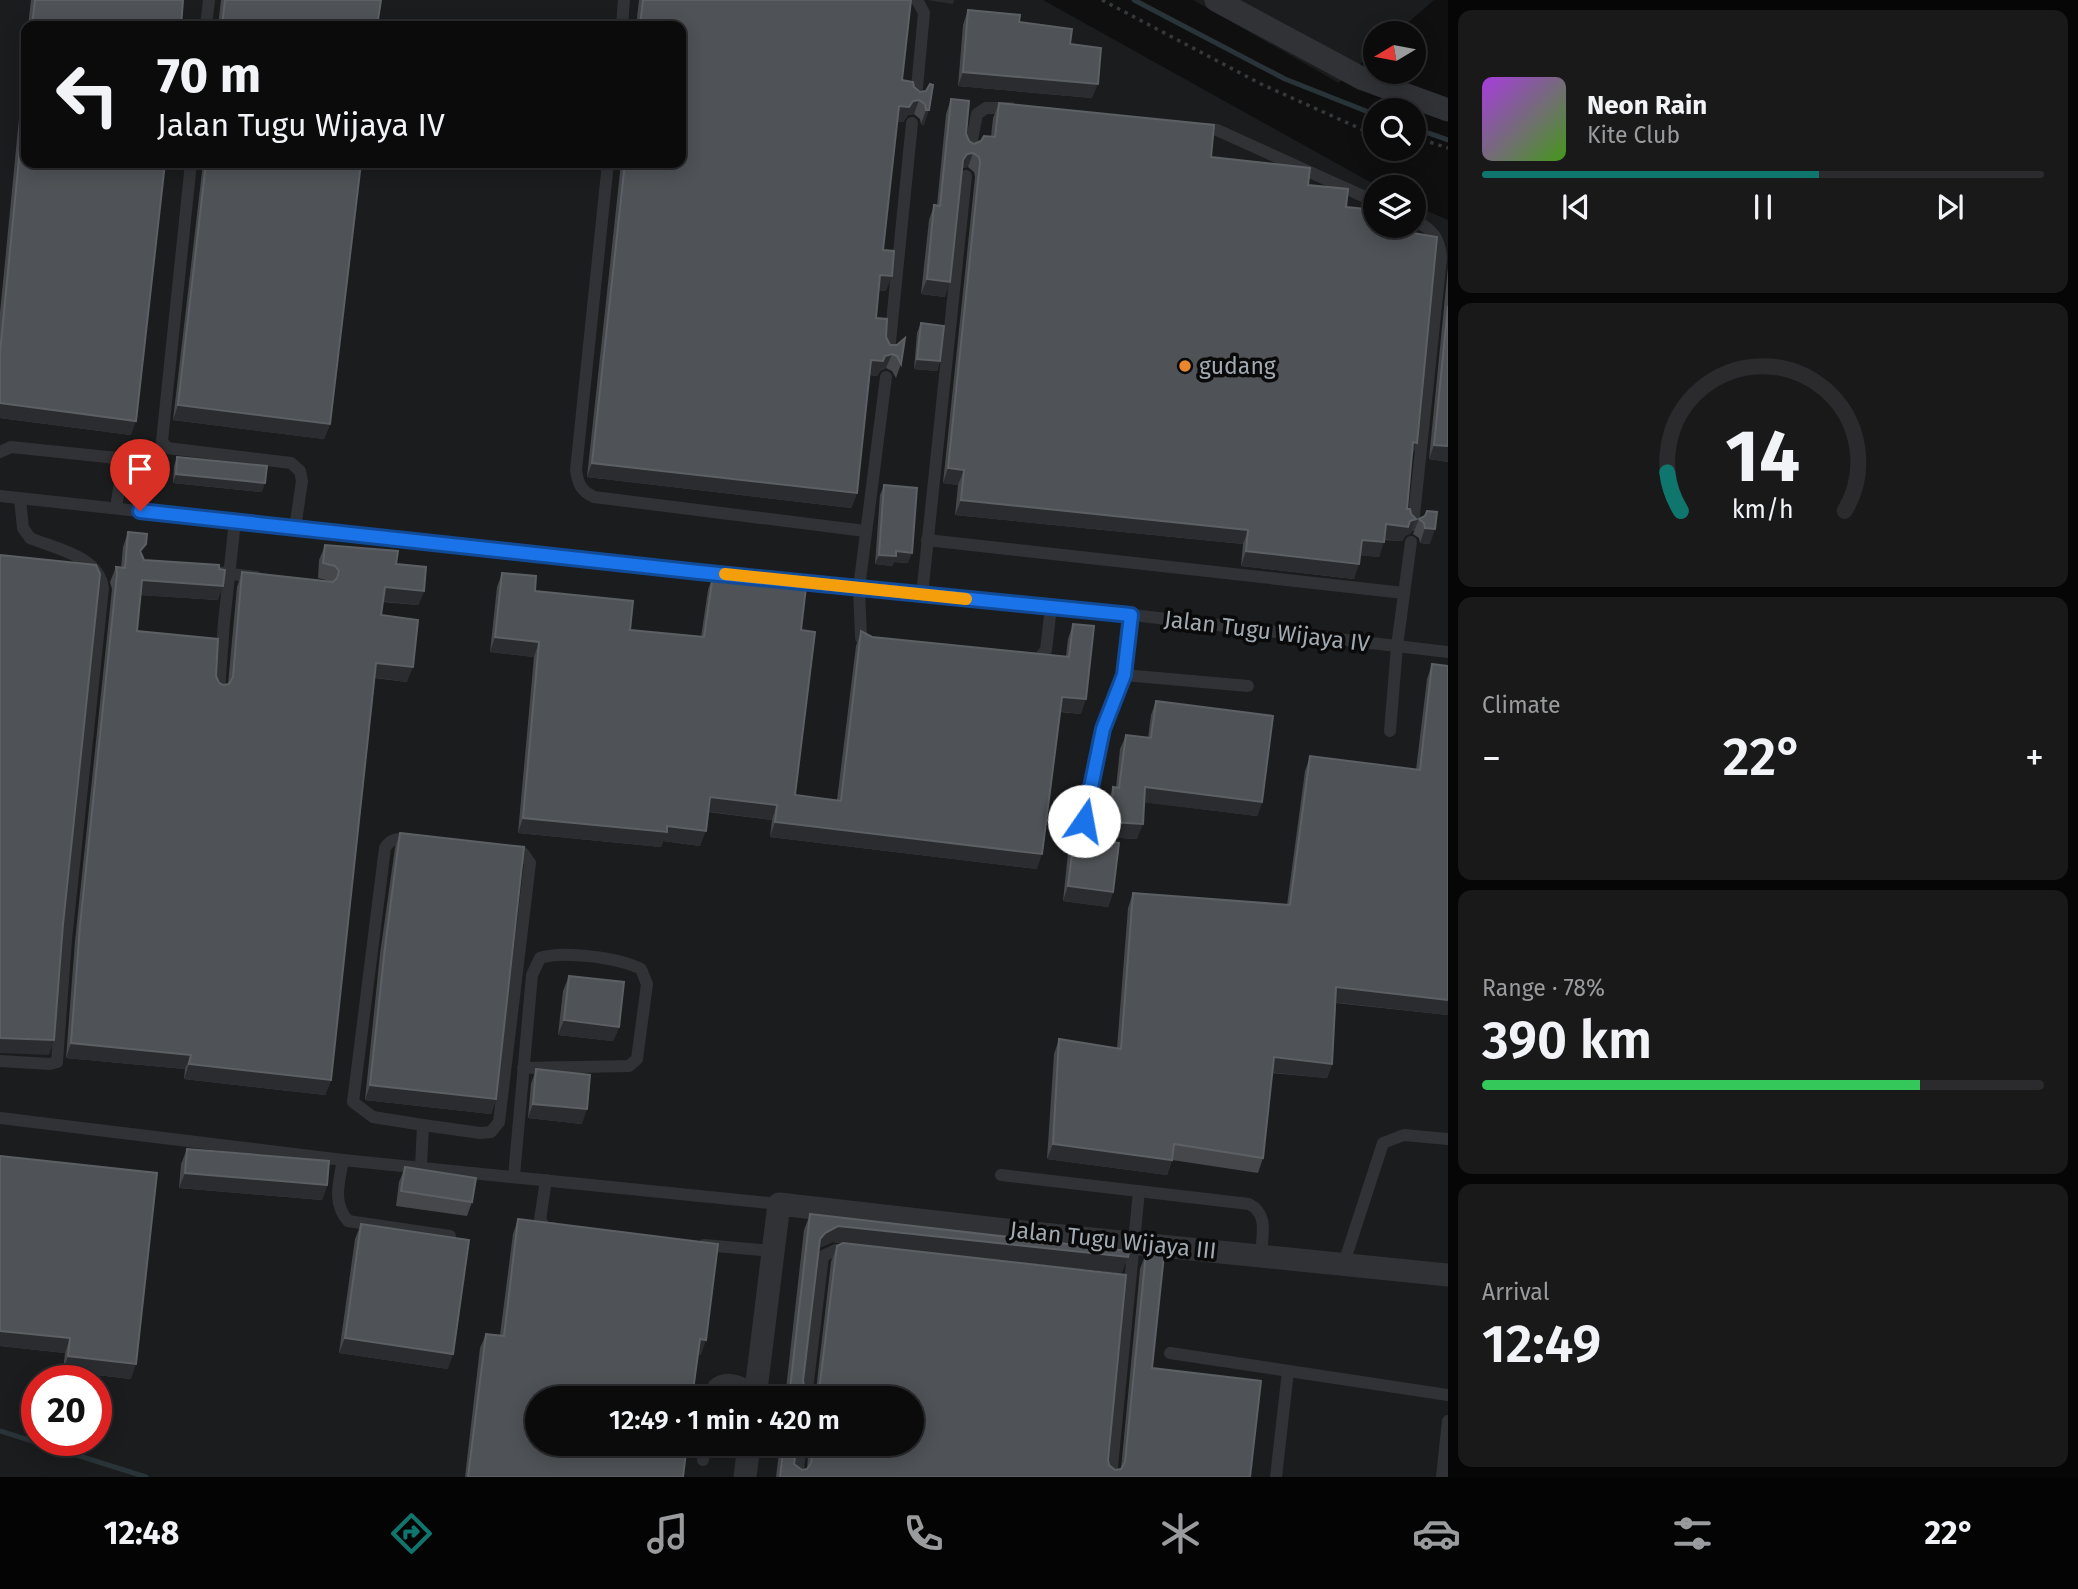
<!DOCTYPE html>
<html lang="en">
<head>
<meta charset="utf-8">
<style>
	:root { --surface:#0b0b0c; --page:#19191a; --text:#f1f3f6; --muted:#9a9b9d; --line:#2b2b2d; --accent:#0f766e }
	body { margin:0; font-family:"Fira Sans",sans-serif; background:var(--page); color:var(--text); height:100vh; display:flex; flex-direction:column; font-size:26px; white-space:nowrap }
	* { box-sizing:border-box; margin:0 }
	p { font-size:23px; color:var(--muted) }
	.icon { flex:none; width:38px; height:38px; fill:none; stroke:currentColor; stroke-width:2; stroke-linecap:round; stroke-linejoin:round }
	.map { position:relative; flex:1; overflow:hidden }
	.sheet { display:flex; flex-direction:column; gap:10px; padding:10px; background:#060607; width:630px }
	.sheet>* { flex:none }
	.guide { position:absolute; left:21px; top:21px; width:665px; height:147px; border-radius:14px; box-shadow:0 4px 18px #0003,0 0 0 2px var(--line); background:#0b0b0c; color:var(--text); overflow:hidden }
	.needle { width:46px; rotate:260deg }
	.buttons { position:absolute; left:1363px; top:21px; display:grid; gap:14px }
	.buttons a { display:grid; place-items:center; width:63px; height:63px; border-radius:50%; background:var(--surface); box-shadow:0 4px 18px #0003,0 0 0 2px var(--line); font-size:35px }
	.speed { position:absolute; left:21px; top:1365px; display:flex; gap:14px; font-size:35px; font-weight:700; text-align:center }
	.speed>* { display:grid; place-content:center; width:91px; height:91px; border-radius:50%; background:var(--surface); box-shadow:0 4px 18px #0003,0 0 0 2px var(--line); line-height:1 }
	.speed .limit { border:10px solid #d22; background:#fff; color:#111 }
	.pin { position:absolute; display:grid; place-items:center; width:60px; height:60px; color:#fff; margin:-72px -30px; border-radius:50% 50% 50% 0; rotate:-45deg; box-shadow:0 0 7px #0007 }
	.pin .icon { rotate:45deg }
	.me { position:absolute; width:77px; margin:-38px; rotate:12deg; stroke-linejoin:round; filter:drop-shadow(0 0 5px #0008) }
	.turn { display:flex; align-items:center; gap:24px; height:147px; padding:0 21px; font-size:32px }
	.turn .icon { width:91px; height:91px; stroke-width:2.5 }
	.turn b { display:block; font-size:49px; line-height:60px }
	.big { font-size:52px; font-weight:600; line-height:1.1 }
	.sheet .tile { flex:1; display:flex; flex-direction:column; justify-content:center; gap:10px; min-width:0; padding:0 24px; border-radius:14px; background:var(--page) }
	.sheet .dial { align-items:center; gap:0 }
	.dial svg { height:182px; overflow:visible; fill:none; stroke:var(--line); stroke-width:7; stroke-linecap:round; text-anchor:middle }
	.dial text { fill:var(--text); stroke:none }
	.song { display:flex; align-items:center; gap:21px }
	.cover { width:84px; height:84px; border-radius:10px; background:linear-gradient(135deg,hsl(280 70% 55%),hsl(100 70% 35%)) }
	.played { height:7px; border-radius:4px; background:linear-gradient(90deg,var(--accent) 60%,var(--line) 60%) }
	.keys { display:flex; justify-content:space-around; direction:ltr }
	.heat { display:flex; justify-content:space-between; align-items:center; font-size:38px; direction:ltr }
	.charge { height:10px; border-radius:5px; background:linear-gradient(90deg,#34c759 78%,var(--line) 0) }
	.trip { position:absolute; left:525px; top:1386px; width:399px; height:70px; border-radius:35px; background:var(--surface); box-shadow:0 4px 18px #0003,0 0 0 2px var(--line); font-weight:600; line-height:70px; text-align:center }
	.dock { display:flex; height:112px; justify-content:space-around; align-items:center; background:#040405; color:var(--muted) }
	.dock .icon { width:49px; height:49px }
	.dock .selected { color:var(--accent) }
	.dock b { font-size:32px; color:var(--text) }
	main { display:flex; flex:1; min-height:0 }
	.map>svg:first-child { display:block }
</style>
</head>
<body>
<main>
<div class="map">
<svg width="1448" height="1477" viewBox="0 0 1448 1477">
	<rect width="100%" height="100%" fill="#0f0f10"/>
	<!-- built -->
	<g fill="#1b1c1d" fill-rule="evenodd">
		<path d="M0 0H1043L1379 187H1376V226H1414V205L1448 220V1477H0ZM26 26H681V163H26ZM37 1381H96V1440H37ZM537 1398H912V1444H537Z"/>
		<polygon points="1193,0 1434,0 1396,33 1376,33 1375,51 1339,83"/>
	</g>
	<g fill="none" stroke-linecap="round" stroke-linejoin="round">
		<!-- stream -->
		<g stroke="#293438" stroke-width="5">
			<polyline points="1134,0 1285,79 1376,115"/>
			<polyline points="1414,128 1448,140"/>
			<polyline points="0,1431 146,1477"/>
		</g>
		<!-- path -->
		<g stroke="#36393c" stroke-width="3.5" stroke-dasharray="3.5 5" stroke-linecap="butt">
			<polyline points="1102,0 1261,84 1370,133 1376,133"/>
			<polyline points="1414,137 1448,148"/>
		</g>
		<!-- lane -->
		<g stroke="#303235" stroke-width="12">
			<polyline points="206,26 209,0"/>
			<polyline points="622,26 624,0"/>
			<polyline points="916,98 924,13 917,0"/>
			<polyline points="1200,129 1217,130 1376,202"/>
			<polyline points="970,150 977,114 986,108 1011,108"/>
			<polyline points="191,163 162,441 167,448 291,463 300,471 302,481 295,528"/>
			<path d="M608 163 576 470C578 484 581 491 594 497L865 531"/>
			<polyline points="889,352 912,123"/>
			<polyline points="0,452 11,447 117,458 122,469 116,508"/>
			<polyline points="0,496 673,569 1107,612 1448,652"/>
			<path d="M1413 525 1441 258C1440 238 1432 229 1414 220"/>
			<polyline points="927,540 1404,593"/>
			<polyline points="208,571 256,577"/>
			<polyline points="922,595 966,176"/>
			<polyline points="1131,615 1124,675 1248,686"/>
			<polyline points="870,643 861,638 859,588 886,377"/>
			<polyline points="1031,658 1039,659 1046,650 1051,607"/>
			<polyline points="219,691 224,622 235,521"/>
			<polyline points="1390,731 1397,646 1411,542"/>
			<polyline points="1084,821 1103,729 1124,675"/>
			<path d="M413 840C401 839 392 836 385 848L353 1102 373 1117 423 1125 421 1167"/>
			<path d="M0 1061 50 1064 57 1062 66 940 103 588C99 556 56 549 30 538L23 528 20 499"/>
			<polyline points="0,1118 343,1160 779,1204"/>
			<polyline points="423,1125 480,1133 491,1132 499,1122 530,863 523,853 507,851"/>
			<path d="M343 1160C339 1182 332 1203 348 1221L450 1236"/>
			<path d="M1001 1175 1249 1204C1269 1214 1262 1235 1261 1255"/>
			<path d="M514 1176 532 975 540 958C563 950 619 958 641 969L647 984 637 1059 629 1066 523 1068"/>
			<polyline points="546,1180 540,1220 546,1228 553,1228"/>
			<polyline points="704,1245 773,1251"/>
			<polyline points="1344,1263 1383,1143 1404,1135 1448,1139"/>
			<polyline points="1170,1353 1448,1395"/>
			<path d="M711 1398 714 1385C727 1374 742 1383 756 1389"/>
			<polyline points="806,1398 823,1256 836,1250 852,1252"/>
			<polyline points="703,1460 704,1444"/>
			<polyline points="797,1477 801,1444"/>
			<polyline points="1111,1477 1139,1191"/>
			<polyline points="1276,1477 1288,1371"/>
			<polyline points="1442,1477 1448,1421"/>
		</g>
		<!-- street -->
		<g stroke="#303235" stroke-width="23">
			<polyline points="1216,0 1363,79 1448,110"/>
			<polyline points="755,1398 779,1204 1023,1232 1448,1275"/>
			<polyline points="745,1477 749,1444"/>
		</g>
	</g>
	<!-- wall -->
	<g fill="#45474b" fill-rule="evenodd">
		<polygon points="31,0 183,0 181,26 28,26"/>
		<polygon points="221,0 381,0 377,26 218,26"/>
		<polygon points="639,0 911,0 902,80 920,92 926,91 930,84 924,125 921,124 920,119 914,114 908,115 903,122 897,121 883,250 886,291 879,290 876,318 901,364 896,378 892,371 886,368 880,371 877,376 870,375 857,493 851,508 587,477 621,163 681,163 681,26 636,26"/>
		<polygon points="968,10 1019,22 1070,44 1092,98 958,86 963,25"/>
		<polygon points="26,47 26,163 131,435 0,418 0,313"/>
		<polygon points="951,99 969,141 974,144 991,137 993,118 999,103 1211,157 1308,185 1346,207 1413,233 1417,443 1412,456 1407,509 1411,514 1416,519 1411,533 1405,536 1402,541 1384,540 1379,557 1360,555 1354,579 1241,566 1243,544 955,515 958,485 943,483 975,177 974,172 968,167 962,168 945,297 921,294 929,220 934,205 937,205 946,114"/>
		<polygon points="203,163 361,163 330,424 324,439 173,420"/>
		<polygon points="1448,267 1448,462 1429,459"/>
		<polygon points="921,323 940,361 937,371 914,369 917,333"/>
		<polygon points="177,457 262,492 173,483 174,466"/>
		<polygon points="884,485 908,563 894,562 892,566 875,564 880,495"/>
		<polygon points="1425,516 1430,544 1420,543 1419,538 1413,534 1419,519"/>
		<polygon points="128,532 144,560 218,600 141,595 137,631 216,676 219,683 223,685 228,684 237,587 242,572 330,581 318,578 319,560 325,545 396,564 424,591 418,605 383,602 381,615 407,682 375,678 331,1080 325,1095 184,1079 185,1069 66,1058 75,941 112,589 110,582 116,567 121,568 123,547"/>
		<polygon points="502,573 535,591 630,630 701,637 708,590 713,575 801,630 795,795 837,800 856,646 861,631 872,637 1066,656 1068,639 1073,624 1081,714 1060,712 1037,869 770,837 772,820 708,812 700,846 663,841 661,847 518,833 534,657 490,652 497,587"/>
		<polygon points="1432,664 1448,666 1448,1015 1336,1003 1332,1064 1327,1078 1272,1073 1263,1158 1258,1173 1172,1160 1167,1175 1047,1159 1054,1054 1059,1039 1117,1048 1128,908 1133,893 1287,905 1305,771 1310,756 1416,770 1427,679"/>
		<polygon points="1156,701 1262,802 1257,816 1144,802 1137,839 1106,837 1108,802 1113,787 1116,788 1120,749 1126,735 1148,738 1151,715"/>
		<polygon points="400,833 496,1099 491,1114 365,1100 380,954 395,848"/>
		<polygon points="1074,838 1113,892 1108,907 1063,901 1068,853"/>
		<polygon points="569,976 619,1027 613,1041 558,1035 563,991"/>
		<polygon points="536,1069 582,1124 528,1118 531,1084"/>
		<polygon points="187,1149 327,1185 322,1200 179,1188 181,1164"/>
		<polygon points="0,1156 131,1379 63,1371 65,1353 0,1346"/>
		<polygon points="405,1167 472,1202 467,1216 396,1206 399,1182"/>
		<path d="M810 1214 1122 1273 847 1244 1108 1460 1109 1465 1115 1470 1121 1469 1140 1269 1146 1253 1152 1368 1250 1477H776L780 1444H797L794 1464 802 1470 807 1469 809 1444H912V1398H785L804 1230ZM832 1242 843 1243 837 1246 831 1262 816 1390 810 1391 804 1386 803 1381 819 1248Z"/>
		<polygon points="518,1219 701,1355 698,1354 683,1477 465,1477 480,1348 486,1334 500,1335 513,1234"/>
		<polygon points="361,1224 448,1369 339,1353 355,1239"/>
	</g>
	<!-- shaded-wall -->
	<g fill="#2b2c2f">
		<polygon points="927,0 954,0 953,4"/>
		<polygon points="963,72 1098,84 1092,98 958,86"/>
		<polygon points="919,100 914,114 908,115 903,122 894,121 899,106"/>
		<polygon points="926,110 929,110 924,125 921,124"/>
		<polygon points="973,153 968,167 962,168 963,160 967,154"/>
		<polygon points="880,275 892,276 886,291 875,290"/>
		<polygon points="927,279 950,282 945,297 921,294"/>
		<polygon points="892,354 886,368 880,371 877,376 866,374 871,360"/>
		<polygon points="917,359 940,361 937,371 914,369"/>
		<polygon points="0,403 136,421 131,435 0,418"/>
		<polygon points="178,405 330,424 324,439 173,420"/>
		<polygon points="1413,442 1417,443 1411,457"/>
		<polygon points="1434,445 1448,446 1448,462 1429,459"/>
		<polygon points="592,463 857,493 851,508 587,477"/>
		<polygon points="948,468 964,470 958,485 943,483"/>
		<polygon points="176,474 265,483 262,492 173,483"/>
		<polygon points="961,500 1248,530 1243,544 955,515"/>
		<polygon points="1416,519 1411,533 1405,536 1402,541 1380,539 1386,524 1410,521"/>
		<polygon points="1425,528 1435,529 1430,544 1420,543"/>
		<polygon points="1362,540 1384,542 1379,557 1356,555"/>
		<polygon points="896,551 912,553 908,563 894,562 892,566 875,564 879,555"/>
		<polygon points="1246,551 1359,564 1354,579 1241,566"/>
		<polygon points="142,580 223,586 218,600 137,595"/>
		<polygon points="385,587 424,591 418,605 379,601"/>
		<polygon points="495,637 539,642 534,657 490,652"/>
		<polygon points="376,663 413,667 407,682 371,677"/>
		<polygon points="1062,697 1086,699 1081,714 1056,711"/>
		<polygon points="1145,787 1262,802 1257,816 1140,802"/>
		<polygon points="710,797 777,805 772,820 704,811"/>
		<polygon points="523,818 667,826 706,831 700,846 663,841 661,847 518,833"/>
		<polygon points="775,822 1042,854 1037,869 770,837"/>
		<polygon points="1111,822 1143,824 1137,839 1106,837"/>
		<polygon points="1068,886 1113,892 1108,907 1063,901"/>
		<polygon points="1336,987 1448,1000 1448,1015 1331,1002"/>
		<polygon points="564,1020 619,1027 613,1041 558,1035"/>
		<polygon points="0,1038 54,1040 49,1055 0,1053"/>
		<polygon points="71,1043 191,1055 185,1069 66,1058"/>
		<polygon points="1274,1057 1332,1064 1327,1078 1268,1072"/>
		<polygon points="189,1064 331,1080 325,1095 184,1079"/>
		<polygon points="370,1085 496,1099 491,1114 365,1100"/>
		<polygon points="533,1104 587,1109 582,1124 528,1118"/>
		<polygon points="1053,1144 1172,1160 1167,1175 1047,1159"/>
		<polygon points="185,1173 327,1185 322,1200 179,1188"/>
		<polygon points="838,1226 1128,1257 1122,1273 832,1242 819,1248 820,1239 825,1233"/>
		<polygon points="0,1331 70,1338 65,1353 0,1346"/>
		<polygon points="345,1338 453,1354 448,1369 339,1353"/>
		<polygon points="700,1339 706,1340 701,1355 694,1354"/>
		<polygon points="68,1356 136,1364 131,1379 63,1371"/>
	</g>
	<!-- building -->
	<g fill="#4f5256" stroke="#5c6064" stroke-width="2">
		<polygon points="35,0 183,0 181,26 32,26"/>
		<polygon points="225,0 381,0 377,26 222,26"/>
		<polygon points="643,0 911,0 902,80 913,82 914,87 920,92 926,91 930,84 933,85 929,110 926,110 925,104 919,100 913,101 909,107 899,106 883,250 894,251 892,276 880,275 876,318 887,319 886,337 890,345 897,345 905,338 901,364 897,356 892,354 885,356 883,361 871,360 857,493 592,463 625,163 681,163 681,26 640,26"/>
		<polygon points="968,10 1020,15 1019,22 1072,29 1070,44 1101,48 1098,84 963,72"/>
		<polygon points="26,87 26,163 165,163 136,421 0,403 0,353"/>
		<polygon points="951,99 969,101 966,134 969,141 974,144 981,141 984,136 995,137 999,103 1214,125 1211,157 1310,168 1308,185 1348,189 1346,207 1376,210 1376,226 1414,226 1413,233 1437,237 1417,443 1413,442 1407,509 1410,509 1411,514 1416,519 1410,521 1408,527 1386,524 1384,542 1362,540 1359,564 1246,551 1248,530 961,500 964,470 948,468 980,162 979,157 973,153 967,154 963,160 950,282 927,279 934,205 940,206"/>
		<polygon points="206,163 361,163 330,424 178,405"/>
		<polygon points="1448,306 1448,446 1434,445"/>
		<polygon points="921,323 944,326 940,361 917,359"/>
		<polygon points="177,457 267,466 265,483 176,474"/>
		<polygon points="884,485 917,488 912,553 896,551 896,556 879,555"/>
		<polygon points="1427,511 1437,512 1435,529 1425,528 1424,523 1419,519 1425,516"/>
		<polygon points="128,532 147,534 146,544 140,551 144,560 219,565 219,569 225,570 223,586 142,580 137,631 218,639 216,676 219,683 223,685 229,684 233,677 242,572 333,582 337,578 339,571 335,566 323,563 325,545 398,551 396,564 426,567 424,591 385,587 381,615 418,620 413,667 376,663 331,1080 189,1064 191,1055 71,1043 80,926 117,574 116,567 125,568"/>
		<polygon points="0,555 96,565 100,574 63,924 54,1040 0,1038"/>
		<polygon points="502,573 536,576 535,591 633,601 630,630 704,637 713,575 806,587 801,630 815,632 795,795 841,801 861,631 872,637 1069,657 1073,624 1094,626 1086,699 1062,697 1042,854 775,822 777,805 710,797 706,831 667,826 667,832 523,818 539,642 495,637"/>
		<polygon points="1432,664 1448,666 1448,1000 1336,987 1332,1064 1274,1057 1263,1158 1174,1144 1172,1160 1053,1144 1059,1039 1121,1049 1133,893 1290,905 1310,756 1420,770"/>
		<polygon points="1156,701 1273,716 1262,802 1145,787 1143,824 1111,822 1113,787 1119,788 1126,735 1151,738"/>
		<polygon points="400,833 524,847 496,1099 370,1085 386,939"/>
		<polygon points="1074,838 1119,843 1113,892 1068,886"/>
		<polygon points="569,976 624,982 619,1027 564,1020"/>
		<polygon points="536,1069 590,1075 587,1109 533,1104"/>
		<polygon points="187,1149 329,1161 327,1185 185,1173"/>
		<polygon points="0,1156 157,1173 136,1364 68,1356 70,1338 0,1331"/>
		<polygon points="405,1167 476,1178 472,1202 401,1191"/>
		<polygon points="810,1214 1129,1251 1128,1257 838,1226 825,1233 820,1239 803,1381 804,1386 810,1391 816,1390 820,1383 837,1246 843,1243 1126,1275 1108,1460 1109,1465 1115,1470 1121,1469 1125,1462 1146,1253 1164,1255 1152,1368 1261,1381 1250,1477 780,1477 784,1444 797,1444 794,1464 802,1470 807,1469 811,1463 814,1444 912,1444 912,1398 789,1398"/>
		<polygon points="518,1219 718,1244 706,1340 700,1339 692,1398 537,1398 537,1444 687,1444 683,1477 468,1477 486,1334 504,1336"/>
		<polygon points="361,1224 469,1240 453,1354 345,1338"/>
	</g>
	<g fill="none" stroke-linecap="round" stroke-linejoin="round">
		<defs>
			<polyline id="route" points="140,511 699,572 1131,615 1124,675 1103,729 1084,821"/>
		</defs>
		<!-- route casing -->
		<use href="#route" stroke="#114b97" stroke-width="18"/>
		<!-- route -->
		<use href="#route" stroke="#1a73e8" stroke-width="12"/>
		<!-- slow -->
		<polyline stroke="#f59e0b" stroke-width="12" points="725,574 966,599"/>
	</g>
	<!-- markers -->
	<circle fill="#ea862e" stroke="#0a0a0b" stroke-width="2.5" cx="1185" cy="366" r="7"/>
	<g text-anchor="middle" stroke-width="7" stroke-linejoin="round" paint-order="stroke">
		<!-- poi labels -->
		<g font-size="23" fill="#a1a9b1" stroke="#0a0a0b" text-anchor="start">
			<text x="1199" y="374">gudang</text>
		</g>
		<!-- street labels -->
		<g font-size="23" fill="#a1a9b1" stroke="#0a0a0b">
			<text transform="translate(1267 631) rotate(7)" y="8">Jalan Tugu Wijaya IV</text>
			<text transform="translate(1113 1240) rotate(6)" y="8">Jalan Tugu Wijaya III</text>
		</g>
	</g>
</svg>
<div class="buttons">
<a><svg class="needle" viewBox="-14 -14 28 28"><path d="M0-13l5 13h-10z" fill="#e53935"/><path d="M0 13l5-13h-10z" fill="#9a9b9d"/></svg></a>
<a><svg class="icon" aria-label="search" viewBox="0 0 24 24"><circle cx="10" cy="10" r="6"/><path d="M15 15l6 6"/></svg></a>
<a><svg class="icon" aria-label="layers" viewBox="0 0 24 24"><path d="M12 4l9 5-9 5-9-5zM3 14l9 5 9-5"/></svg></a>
</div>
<div class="speed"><div class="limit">20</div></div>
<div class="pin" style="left:140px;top:511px;background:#d93025"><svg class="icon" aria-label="arrive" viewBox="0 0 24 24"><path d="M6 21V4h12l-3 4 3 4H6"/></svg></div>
<svg class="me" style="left:1084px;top:821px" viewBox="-20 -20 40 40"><circle r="19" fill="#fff"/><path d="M0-13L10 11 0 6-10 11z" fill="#1a73e8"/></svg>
<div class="trip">12:49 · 1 min · 420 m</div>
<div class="guide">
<div class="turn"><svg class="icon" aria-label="left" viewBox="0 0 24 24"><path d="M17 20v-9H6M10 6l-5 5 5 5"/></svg><div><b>70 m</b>Jalan Tugu Wijaya IV</div></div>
</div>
</div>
<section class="sheet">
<div class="tile">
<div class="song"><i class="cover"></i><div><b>Neon Rain</b><p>Kite Club</p></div></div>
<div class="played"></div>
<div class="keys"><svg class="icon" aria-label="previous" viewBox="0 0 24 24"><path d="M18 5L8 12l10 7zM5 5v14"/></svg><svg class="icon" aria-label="pause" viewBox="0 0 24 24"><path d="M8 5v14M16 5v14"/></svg><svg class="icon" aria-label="next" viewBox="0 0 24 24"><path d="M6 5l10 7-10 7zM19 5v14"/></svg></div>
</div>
<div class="tile dial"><svg viewBox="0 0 100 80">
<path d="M14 69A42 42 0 1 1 86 69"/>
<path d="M14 69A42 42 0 0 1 8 52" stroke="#0f766e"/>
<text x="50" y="56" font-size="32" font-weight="700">14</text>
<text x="50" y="72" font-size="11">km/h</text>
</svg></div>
<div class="tile"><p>Climate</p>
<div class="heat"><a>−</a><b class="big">22°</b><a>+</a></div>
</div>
<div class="tile"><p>Range · 78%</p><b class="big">390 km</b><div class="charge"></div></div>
<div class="tile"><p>Arrival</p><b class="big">12:49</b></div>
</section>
</main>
<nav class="dock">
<b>12:48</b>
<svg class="icon selected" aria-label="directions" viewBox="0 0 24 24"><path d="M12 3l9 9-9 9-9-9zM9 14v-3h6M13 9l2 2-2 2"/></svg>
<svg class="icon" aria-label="music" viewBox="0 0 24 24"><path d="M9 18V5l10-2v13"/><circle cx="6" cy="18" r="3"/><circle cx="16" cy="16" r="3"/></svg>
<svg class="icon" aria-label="phone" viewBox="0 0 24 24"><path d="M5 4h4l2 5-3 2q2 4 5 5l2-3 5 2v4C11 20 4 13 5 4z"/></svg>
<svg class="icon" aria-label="climate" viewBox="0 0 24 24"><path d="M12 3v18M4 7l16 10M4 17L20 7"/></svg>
<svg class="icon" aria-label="car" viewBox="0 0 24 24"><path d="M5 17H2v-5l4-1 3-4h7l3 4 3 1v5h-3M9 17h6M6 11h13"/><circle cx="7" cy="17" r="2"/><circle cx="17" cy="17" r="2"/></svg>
<svg class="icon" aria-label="filters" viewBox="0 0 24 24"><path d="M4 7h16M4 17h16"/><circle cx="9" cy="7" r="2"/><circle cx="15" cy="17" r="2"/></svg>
<b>22°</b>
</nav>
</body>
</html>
